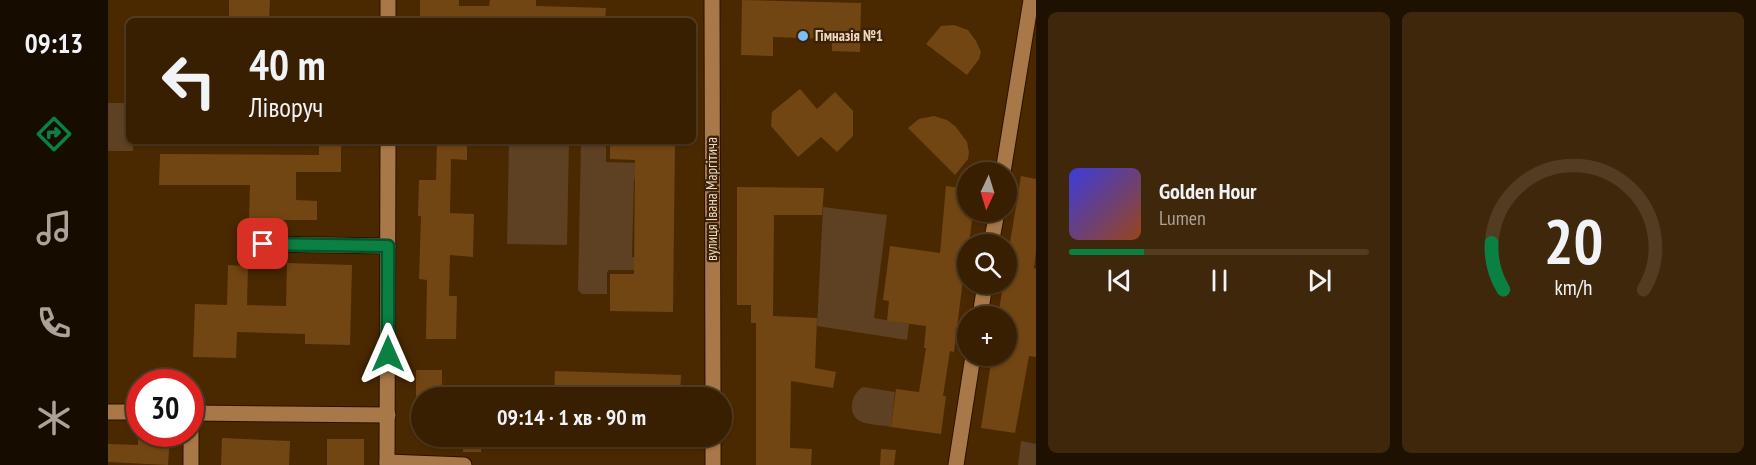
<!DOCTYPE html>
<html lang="uk">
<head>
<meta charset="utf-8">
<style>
	:root { --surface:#381f01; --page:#3f270b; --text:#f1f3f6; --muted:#aba299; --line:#523d23; --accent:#0b8043 }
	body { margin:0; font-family:"PT Sans Narrow",sans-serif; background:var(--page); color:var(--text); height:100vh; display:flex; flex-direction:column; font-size:22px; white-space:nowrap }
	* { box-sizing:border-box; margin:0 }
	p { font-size:20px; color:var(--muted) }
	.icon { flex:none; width:33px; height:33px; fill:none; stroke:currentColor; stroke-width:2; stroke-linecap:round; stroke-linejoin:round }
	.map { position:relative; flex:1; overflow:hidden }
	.panel { display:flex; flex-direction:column; gap:12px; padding:12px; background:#1f1101; width:720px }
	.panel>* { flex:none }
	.guide { position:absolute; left:18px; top:18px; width:570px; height:126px; border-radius:9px; box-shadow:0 2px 4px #0004,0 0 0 2px var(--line); background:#381f01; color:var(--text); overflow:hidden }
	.needle { width:39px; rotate:184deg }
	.buttons { position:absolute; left:849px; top:162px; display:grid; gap:12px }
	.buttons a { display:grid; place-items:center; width:60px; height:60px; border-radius:50%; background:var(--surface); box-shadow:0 2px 4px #0004,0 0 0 2px var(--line); font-size:30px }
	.speed { position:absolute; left:18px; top:369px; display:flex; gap:12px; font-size:30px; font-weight:700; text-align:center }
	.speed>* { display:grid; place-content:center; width:78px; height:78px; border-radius:50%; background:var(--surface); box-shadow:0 2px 4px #0004,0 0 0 2px var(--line); line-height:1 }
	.speed .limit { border:9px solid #d22; background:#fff; color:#111 }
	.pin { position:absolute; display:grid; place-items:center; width:51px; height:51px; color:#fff; margin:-26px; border-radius:12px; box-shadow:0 3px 9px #0006 }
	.me { position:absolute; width:66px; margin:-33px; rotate:0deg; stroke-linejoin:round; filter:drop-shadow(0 0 4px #0008) }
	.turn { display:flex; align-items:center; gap:21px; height:126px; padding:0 24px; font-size:27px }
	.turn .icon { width:78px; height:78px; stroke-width:2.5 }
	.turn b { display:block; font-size:42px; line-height:51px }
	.panel .card { flex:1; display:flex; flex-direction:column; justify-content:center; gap:9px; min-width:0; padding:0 21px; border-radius:9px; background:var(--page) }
	.panel .dial { align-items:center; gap:0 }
	.dial svg { height:156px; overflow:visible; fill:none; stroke:var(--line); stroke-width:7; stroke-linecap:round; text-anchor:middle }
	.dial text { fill:var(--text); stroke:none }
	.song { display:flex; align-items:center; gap:18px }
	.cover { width:72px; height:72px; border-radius:9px; background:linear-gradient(135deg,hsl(240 70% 55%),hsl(20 70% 35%)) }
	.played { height:6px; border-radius:3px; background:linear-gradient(90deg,var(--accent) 25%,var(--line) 25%) }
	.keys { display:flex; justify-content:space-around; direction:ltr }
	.panel .tiles { flex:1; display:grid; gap:12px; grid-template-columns:repeat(2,1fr) }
	.trip { position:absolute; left:303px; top:387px; width:321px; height:60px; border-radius:30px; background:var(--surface); box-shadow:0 2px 4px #0004,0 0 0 2px var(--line); font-weight:700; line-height:60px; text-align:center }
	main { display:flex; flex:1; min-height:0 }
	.dock { display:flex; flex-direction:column; width:108px; justify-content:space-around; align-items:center; background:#160c00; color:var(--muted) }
	.dock .icon { width:42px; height:42px }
	.dock .active { color:var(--accent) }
	.dock b { font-size:27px; color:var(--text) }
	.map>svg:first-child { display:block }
</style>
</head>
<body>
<main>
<nav class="dock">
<b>09:13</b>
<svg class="icon active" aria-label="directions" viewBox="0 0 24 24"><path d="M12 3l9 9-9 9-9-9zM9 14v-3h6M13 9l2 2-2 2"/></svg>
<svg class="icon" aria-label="music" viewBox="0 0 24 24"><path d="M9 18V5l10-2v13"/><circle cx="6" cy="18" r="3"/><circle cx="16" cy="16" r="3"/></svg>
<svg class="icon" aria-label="phone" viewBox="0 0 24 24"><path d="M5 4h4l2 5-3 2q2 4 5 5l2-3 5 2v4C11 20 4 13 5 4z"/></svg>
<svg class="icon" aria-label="climate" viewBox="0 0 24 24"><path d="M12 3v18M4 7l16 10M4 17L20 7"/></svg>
</nav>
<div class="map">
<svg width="928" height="465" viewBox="0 0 928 465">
	<rect width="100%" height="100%" fill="#4a2901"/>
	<!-- green -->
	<g fill="#5e4022">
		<polygon points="0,103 21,103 21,141 25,141 25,151 0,151"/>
		<polygon points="115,141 167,141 167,146 115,145"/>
		<polygon points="401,141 461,141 459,245 399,244"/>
		<polygon points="473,141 498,141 498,162 530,163 530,178 526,179 524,257 529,257 529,270 501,270 499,272 499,294 474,294 470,290"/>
		<polygon points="715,207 779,215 766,318 801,324 799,340 709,326"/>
		<path d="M755 387 787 392 783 427C773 425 762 425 754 422 738 416 743 393 755 387Z"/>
		<polygon points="913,441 928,444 928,465 910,465"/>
	</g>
	<!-- building -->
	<g fill="#724612">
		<polygon points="121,0 162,0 161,21 121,21"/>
		<polygon points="312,0 351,0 351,6 381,6 382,0 428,0 428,6 498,8 497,21 312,21"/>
		<polygon points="634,0 753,3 752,52 724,51 724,39 665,37 665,56 633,55"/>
		<polygon points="846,25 860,30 868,41 873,52 871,59 859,75 818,44 833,26"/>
		<polygon points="692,89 709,109 727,92 745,111 745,136 729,152 713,137 690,157 663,126 664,112"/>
		<polygon points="826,116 839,120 848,127 859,142 861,152 860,159 847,175 800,128 811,119"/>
		<polygon points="211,141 233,141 233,172 188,172 188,200 209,201 209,220 141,220 142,185 51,185 52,154 211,155"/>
		<polygon points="329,141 359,141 359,160 343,159 342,213 366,214 365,257 342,255 341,296 349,296 348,339 318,339 319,280 311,279 313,216 310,216 311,180 328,180"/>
		<polygon points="502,141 567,141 565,312 502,311 502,274 526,274 527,160 502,159"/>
		<polygon points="913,176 928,179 928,251 926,268 928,269 928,357 921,356 907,433 873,428 884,356 898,356 898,312 891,311 895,284 898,284 898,267"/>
		<polygon points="838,186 860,189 860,212 865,212 861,244 860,244 860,272 856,271 846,352 842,351 835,396 838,396 833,434 783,427 788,389 811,392 818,348 816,348 818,326 779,321 781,301 775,300 782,246 832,253"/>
		<polygon points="629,187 716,188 714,215 666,215 665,316 709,318 707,368 728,372 725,388 683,381 682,448 704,449 703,465 648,465 648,323 643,323 643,305 629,305"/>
		<polygon points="179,263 244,265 242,345 197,344 197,334 129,332 128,358 85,357 87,304 119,305 120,265 140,266 139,305 178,306"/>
		<rect x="308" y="370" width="26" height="28"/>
		<polygon points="447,371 573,375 572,398 446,398"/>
		<polygon points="30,435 62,436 60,465 0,462 0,444 30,445"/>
		<polygon points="356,436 374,436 373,452 355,452"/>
		<polygon points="114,438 182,441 181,465 113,465"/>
		<rect x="219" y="439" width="37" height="26"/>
		<polygon points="773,449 788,450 786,465 772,465"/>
	</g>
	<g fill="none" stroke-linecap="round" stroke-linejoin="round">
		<defs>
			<g id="minor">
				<polyline points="604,0 605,398"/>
				<polyline points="280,21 280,0"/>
				<polyline points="895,172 923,0"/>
				<polyline points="155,244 280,246"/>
				<polyline points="883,244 889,212"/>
				<polyline points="872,316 877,284"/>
				<polyline points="0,412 32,412"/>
				<polyline points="82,413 280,415"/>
				<polyline points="83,413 83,465"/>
				<polyline points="605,436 605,465"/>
				<polyline points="279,462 356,465"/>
				<polyline points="279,465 280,141"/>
				<polyline points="848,465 865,356"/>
			</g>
		</defs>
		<!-- minor casing -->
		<use href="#minor" stroke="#2a1300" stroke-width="17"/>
		<!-- minor -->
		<use href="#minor" stroke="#a87848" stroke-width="15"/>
	</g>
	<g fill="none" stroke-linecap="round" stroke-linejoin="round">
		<defs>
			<polyline id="route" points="155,244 280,246 280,354"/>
		</defs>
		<!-- route casing -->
		<use href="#route" stroke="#07532c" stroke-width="15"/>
		<!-- route -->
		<use href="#route" stroke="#0b8043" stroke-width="10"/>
	</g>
	<!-- markers -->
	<circle fill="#79bff8" stroke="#392208" stroke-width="2" cx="695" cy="36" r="6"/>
	<g text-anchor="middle" stroke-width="4.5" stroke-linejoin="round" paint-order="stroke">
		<!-- poi labels -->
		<g font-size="15" font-weight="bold" fill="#f2d8bf" stroke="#392208" text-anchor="start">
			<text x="707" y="41">Гімназія №1</text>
		</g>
		<!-- street labels -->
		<g font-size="15" fill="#f2d8bf" stroke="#392208">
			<text transform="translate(604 199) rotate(-90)" y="5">вулиця Івана Маргітича</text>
		</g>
	</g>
</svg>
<div class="buttons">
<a><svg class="needle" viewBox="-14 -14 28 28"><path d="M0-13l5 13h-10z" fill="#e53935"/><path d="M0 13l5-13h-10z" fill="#aba299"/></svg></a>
<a><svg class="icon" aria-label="search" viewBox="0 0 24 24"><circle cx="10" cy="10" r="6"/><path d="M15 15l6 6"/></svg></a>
<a>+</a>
</div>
<div class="speed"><div class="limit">30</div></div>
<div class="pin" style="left:155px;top:244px;background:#d93025"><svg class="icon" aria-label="arrive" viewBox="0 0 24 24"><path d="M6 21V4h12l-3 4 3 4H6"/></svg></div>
<svg class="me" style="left:280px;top:354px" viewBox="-20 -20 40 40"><path d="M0-17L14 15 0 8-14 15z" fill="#0b8043" stroke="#fff" stroke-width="4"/></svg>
<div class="trip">09:14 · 1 хв · 90 m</div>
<div class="guide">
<div class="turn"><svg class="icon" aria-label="left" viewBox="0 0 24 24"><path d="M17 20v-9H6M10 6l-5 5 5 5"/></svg><div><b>40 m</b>Ліворуч</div></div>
</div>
</div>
<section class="panel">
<div class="tiles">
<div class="card">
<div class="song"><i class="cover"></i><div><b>Golden Hour</b><p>Lumen</p></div></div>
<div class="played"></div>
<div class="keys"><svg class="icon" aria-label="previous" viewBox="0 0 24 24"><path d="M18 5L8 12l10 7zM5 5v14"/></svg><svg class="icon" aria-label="pause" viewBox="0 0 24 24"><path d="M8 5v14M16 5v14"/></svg><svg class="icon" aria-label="next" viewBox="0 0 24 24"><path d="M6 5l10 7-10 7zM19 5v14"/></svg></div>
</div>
<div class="card dial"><svg viewBox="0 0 100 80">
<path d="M14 69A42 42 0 1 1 86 69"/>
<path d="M14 69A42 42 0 0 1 8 45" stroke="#0b8043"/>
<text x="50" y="56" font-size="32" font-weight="700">20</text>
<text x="50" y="72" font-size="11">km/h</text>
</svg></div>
</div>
</section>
</main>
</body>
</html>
